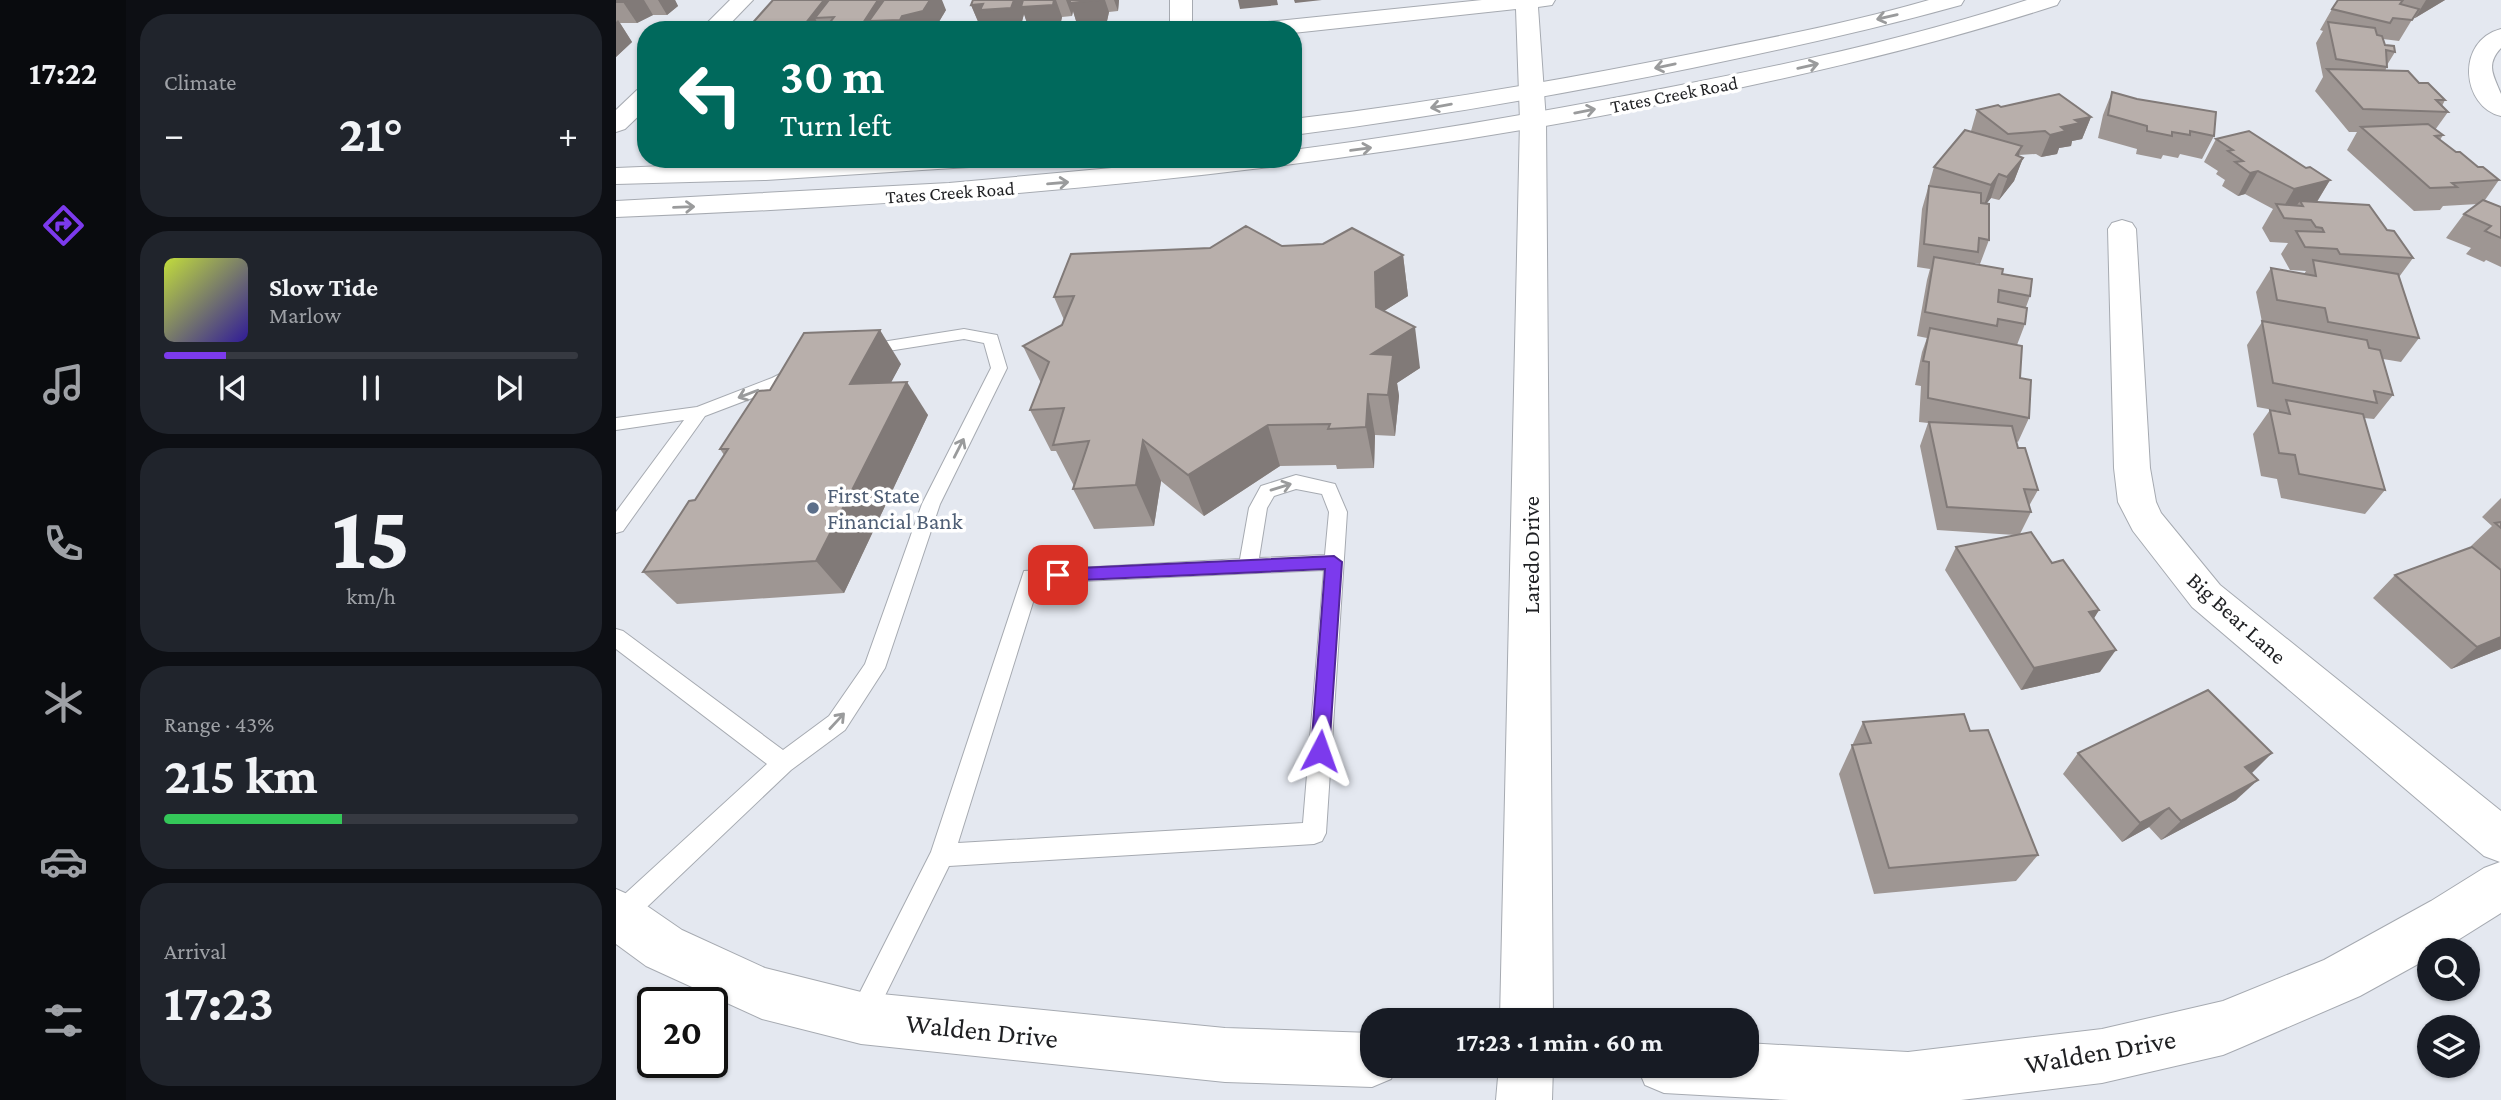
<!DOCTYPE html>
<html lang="en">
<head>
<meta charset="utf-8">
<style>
	:root { --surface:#171b24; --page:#20242c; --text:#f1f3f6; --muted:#9ea1a6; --line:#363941; --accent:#7c3aed }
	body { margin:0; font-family:"Crimson Pro",serif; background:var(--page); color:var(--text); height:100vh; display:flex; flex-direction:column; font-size:26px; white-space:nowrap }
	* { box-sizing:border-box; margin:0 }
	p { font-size:23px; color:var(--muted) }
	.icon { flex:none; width:38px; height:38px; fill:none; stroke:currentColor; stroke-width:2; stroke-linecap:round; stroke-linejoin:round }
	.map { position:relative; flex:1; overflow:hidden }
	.side { display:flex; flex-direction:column; gap:14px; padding:14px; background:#0d0f14; width:490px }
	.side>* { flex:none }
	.banner { position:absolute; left:21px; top:21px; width:665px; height:147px; border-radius:28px; box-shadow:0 2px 5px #0004; background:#00695c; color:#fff; overflow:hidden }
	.tools { position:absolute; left:1801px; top:938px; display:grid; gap:14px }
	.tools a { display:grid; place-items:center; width:63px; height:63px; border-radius:50%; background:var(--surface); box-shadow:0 2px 5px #0004; font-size:35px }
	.speed { position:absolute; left:21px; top:987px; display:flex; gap:14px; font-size:35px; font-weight:700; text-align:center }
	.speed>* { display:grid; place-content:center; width:91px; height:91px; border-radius:50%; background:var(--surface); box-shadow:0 2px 5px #0004; line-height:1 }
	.speed .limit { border:4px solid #111; border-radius:10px; background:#fff; color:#111 }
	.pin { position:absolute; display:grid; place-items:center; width:60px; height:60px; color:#fff; margin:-30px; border-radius:14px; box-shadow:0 4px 10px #0006 }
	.me { position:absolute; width:77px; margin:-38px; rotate:4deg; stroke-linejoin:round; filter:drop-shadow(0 0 5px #0008) }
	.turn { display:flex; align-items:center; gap:24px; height:147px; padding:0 28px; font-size:32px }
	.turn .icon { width:91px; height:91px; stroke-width:2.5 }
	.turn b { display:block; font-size:49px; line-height:60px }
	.big { font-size:52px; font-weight:700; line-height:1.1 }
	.side .widget { flex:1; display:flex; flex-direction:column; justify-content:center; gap:10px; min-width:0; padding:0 24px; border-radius:28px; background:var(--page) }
	.side .dial { align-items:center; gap:0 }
	.dial b { font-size:91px; line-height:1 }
	.song { display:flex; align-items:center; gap:21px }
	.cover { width:84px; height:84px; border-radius:10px; background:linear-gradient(135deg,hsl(70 70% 55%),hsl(250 70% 35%)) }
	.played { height:7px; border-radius:4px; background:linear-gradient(90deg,var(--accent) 15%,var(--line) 15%) }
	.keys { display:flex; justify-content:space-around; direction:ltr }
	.heat { display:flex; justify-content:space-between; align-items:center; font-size:38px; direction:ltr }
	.charge { height:10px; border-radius:5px; background:linear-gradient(90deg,#34c759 43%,var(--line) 0) }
	.trip { position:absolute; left:744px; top:1008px; width:399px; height:70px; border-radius:28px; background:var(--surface); box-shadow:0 2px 5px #0004; font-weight:700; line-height:70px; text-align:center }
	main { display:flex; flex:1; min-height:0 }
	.menu { display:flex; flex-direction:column; width:126px; justify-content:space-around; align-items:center; background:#090b0e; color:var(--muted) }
	.menu .icon { width:49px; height:49px }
	.menu .current { color:var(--accent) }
	.menu b { font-size:32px; color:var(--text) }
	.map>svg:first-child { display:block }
</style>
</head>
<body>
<main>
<nav class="menu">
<b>17:22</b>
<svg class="icon current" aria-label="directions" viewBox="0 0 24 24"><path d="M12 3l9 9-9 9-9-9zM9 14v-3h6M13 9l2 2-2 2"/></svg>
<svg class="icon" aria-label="music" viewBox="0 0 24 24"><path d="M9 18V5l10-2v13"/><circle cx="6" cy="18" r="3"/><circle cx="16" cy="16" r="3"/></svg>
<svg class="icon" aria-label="phone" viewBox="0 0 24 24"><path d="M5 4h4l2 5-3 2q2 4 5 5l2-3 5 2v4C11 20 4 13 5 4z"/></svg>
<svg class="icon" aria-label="climate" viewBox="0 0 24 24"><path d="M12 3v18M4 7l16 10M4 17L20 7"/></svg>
<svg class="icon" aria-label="car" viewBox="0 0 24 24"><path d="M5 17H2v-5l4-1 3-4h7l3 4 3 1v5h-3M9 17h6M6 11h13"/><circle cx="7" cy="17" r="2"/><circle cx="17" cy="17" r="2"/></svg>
<svg class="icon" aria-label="filters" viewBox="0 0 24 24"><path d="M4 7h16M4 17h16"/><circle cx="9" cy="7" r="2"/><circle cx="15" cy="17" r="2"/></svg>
</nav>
<section class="side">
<div class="widget"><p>Climate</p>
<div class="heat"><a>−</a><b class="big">21°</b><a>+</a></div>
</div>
<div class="widget">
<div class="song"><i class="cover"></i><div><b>Slow Tide</b><p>Marlow</p></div></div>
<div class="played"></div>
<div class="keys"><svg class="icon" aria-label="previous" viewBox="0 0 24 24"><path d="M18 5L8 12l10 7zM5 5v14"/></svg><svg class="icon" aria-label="pause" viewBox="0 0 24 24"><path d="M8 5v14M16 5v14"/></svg><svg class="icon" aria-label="next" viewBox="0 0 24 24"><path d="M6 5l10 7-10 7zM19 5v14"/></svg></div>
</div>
<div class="widget dial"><b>15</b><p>km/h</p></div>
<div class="widget"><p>Range · 43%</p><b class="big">215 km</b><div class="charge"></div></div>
<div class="widget"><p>Arrival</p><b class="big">17:23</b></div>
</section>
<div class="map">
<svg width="1885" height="1100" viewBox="0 0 1885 1100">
	<rect width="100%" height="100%" fill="#e4e8f0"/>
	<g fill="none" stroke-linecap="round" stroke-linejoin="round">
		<defs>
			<g id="service">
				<polygon points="348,329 381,335 391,368 324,504 269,668 229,730 175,770 12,925 0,927 0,902 151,764 0,649 0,629 7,631 167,750 213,716 249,664 306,504 375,368 368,343 348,339 247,355 239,350 247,345"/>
				<polygon points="180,366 188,371 168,386 89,416 7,531 0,533 0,512 68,420 0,430 0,418 81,407 156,378"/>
				<path d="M680 475 719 484 731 512 710 833 706 841 698 844 333 866 254 1026 245 1030 236 1026 232 1017 236 1008 315 852 408 571 624 559 633 508 645 486ZM680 489 706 494 713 512 709 555 643 558 651 508 658 496ZM708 570 687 823 342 843 423 583Z"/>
			</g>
			<g id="minor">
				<polygon points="114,0 137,0 108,30 84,30"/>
				<rect x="554" y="0" width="22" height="30"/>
				<polygon points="866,0 939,0 936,5 922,7 930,121 937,1020 884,1020 904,121 900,9 677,33 677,30 631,30 634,25 642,23"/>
				<path d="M1885 29V48C1869 65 1878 76 1885 94 1885 100 1885 110 1885 116 1846 107 1839 41 1885 29Z"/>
				<polygon points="30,88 30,109 9,129 0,132 0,110 21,90"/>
				<polygon points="1506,220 1516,223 1520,229 1534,468 1540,502 1545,513 1604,585 1885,811 1885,913 1826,950 1813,950 1813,958 1744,996 1626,1047 1607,1055 1486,1083 1345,1100 1173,1100 1048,1093 1029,1085 1021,1066 1130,1066 1130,1043 1292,1052 1486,1029 1607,1001 1708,960 1815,901 1868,868 1884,862 1868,856 1576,607 1517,531 1502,502 1498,468 1492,229 1496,223"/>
				<polygon points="0,889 18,897 66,930 149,968 245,992 609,1028 756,1033 756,1066 781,1066 775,1079 756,1087 609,1082 245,1044 146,1019 30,966 0,944"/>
				<polygon points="883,1066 937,1066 936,1100 880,1100"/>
			</g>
			<g id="secondary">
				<path d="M1313 0H1348L1345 5C1256 30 1166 49 1076 68 943 95 811 118 677 135V119C813 103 947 80 1080 53 1159 37 1237 22 1313 0Z"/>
				<path d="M1411 0H1444L1441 5C1303 50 1162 81 1021 109 683 175 343 204 0 217V201L333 183 594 159H677V150C806 133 933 111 1060 86 1179 63 1297 37 1411 0Z"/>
				<polygon points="224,159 366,159 362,165 353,167 150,180 0,184 0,168"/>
			</g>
		</defs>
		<!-- service casing -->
		<use href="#service" stroke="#a6aab1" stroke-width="2"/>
		<!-- minor casing -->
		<use href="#minor" stroke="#a6aab1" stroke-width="2"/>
		<!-- secondary casing -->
		<use href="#secondary" stroke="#a6aab1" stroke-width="2"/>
		<!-- service -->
		<use href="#service" fill="#fff" fill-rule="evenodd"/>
		<!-- minor -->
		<use href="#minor" fill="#fff" fill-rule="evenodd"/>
		<!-- secondary -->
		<use href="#secondary" fill="#fff" fill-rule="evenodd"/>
	</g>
	<!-- wall -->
	<g fill="#9e9693">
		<polygon points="0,0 59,0 62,6 51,15 37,15 21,23 4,23 16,42 0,57"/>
		<polygon points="171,0 330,10 318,30 134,30 133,27"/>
		<polygon points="357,0 503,0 502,11 493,12 491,21 461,24 457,11 456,16 446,17 444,26 413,29 408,14 404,29 396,30 372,30 371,26 364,26 355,5"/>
		<polygon points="1722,0 1829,0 1799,18 1797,18 1783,41 1767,39 1769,45 1779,52 1771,65 1771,67 1769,71 1803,83 1829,100 1826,106 1832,112 1819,130 1827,135 1824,140 1840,152 1883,180 1869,200 1885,207 1885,267 1870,260 1868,262 1850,254 1855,248 1830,238 1848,214 1862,204 1827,206 1824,210 1798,211 1731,150 1741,132 1733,132 1699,91 1707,77 1700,43 1707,31 1704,30 1716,9"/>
		<polygon points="1496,92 1598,136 1586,159 1564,154 1562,158 1547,155 1545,159 1520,154 1521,149 1482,138 1487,115"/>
		<polygon points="1385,107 1475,117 1466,139 1456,141 1455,146 1443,148 1441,154 1425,157 1420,154 1403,155 1403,156 1407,158 1398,181 1383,200 1375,198 1371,203 1373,240 1364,264 1359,263 1358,264 1386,274 1414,296 1410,307 1409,324 1401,345 1404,378 1413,418 1402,442 1400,441 1402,448 1422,490 1413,506 1415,512 1404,534 1436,563 1483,610 1478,618 1484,672 1405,690 1329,570 1340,547 1399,535 1321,530 1304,446 1312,423 1303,422 1305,386 1299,385 1306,352 1311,338 1301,336 1311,280 1314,269 1301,267 1306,209 1318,167 1355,131 1361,110"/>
		<polygon points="1600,139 1690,168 1714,180 1701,202 1771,230 1797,258 1783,277 1803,338 1785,362 1767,359 1777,395 1758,419 1748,418 1769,490 1749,514 1665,498 1661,479 1645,476 1637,434 1654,410 1663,411 1641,407 1631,345 1646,322 1640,292 1655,268 1688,274 1690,271 1674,270 1665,254 1672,243 1654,242 1646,228 1657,209 1629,194 1622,196 1606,186 1609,180 1600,174 1602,171 1588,162"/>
		<polygon points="666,246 787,255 792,296 768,311 804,368 781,383 783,396 779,436 759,435 758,468 721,469 720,465 664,466 588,516 545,481 538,526 478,529 457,489 458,486 440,451 435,451 414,410 425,383 407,346 446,325 448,320 438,297"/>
		<polygon points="285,364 275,382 312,415 228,593 61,604 27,572 79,500 108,455 104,449 154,390"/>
		<polygon points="1885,498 1885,649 1835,669 1757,598 1779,575 1856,547 1855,546 1876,526 1866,517"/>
		<polygon points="1247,722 1354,731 1422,855 1400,881 1258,894 1223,774"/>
		<polygon points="1462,753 1656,753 1635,773 1620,800 1545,840 1533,827 1506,842 1447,774"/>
	</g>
	<!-- shaded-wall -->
	<g fill="#817a78">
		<polygon points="11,0 28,0 37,15 21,23 7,2"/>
		<polygon points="42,0 59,0 62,6 51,15"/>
		<polygon points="208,0 219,0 218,17 199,18 205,30 185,30 185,29"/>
		<polygon points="262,0 271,0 253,21 257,30 250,30 247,23"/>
		<polygon points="314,0 326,0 330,10 318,30 288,30 284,20 286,16"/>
		<polygon points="398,0 440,0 446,17 444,26 413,29 408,14 404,29 372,30 371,26 364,26 355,5"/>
		<polygon points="450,0 489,0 493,12 491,21 461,24 457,11 456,16"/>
		<polygon points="498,0 503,0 502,11"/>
		<polygon points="622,0 661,0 662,5 624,9"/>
		<polygon points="678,0 706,0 679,3"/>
		<polygon points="1810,0 1829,0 1799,18"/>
		<polygon points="2,20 16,42 0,57 0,22"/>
		<polygon points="1475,117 1466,139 1456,141 1455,146 1443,148 1441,154 1425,157 1434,135 1445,127 1459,120"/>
		<polygon points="1406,146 1398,168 1407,158 1398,181 1383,200 1400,155"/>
		<polygon points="1642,171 1629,194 1622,196 1634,173"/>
		<polygon points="1383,174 1375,198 1367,208 1375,185"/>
		<polygon points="1714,180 1700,203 1684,201 1679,208 1664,213 1678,189"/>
		<polygon points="787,255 792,296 765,313 799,327 804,368 781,383 783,396 779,436 772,395 756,354 760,307 759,272"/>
		<polygon points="264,330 285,364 256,418 234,384"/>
		<polygon points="291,382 312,415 228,593 200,561"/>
		<polygon points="752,394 759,435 758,468 750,427"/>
		<polygon points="652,425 664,466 588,516 572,475"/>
		<polygon points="527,440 545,481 538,526 520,485"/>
		<polygon points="1483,610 1469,633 1473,612"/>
		<polygon points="1885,637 1885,649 1835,669 1861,647"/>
		<polygon points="1500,650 1484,672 1405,690 1418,668"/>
		<polygon points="1656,753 1635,774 1629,767"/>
		<polygon points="1642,780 1620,800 1545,840 1565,821"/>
		<polygon points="1553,808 1533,827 1506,842 1524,823"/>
	</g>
	<!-- building -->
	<g fill="#b8afab" stroke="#817a78" stroke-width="2">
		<polygon points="0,0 11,0 7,2 0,2"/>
		<polygon points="157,0 208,0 185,29 150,30 153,26 133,27"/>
		<polygon points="213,0 262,0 247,23 212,25 218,17 199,18"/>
		<polygon points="268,0 314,0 307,11 286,16 284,20 253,21"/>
		<polygon points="357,0 398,0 395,8 364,10 367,4 355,5"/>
		<polygon points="407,0 438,0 437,5 405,7"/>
		<polygon points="454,0 483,0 454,3"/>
		<polygon points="1722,0 1787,0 1784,4 1803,9 1796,20 1777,18 1774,23 1716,9"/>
		<polygon points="1712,22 1759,28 1761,35 1766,36 1769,45 1778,46 1779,52 1770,50 1771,67 1720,59"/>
		<polygon points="1711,69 1792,71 1803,83 1812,83 1829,100 1820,100 1832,112 1747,109"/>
		<polygon points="1496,92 1521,99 1600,112 1598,136 1574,131 1574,135 1556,132 1556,136 1531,131 1531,126 1492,115"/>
		<polygon points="1443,94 1475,117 1459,120 1464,123 1445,127 1450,131 1434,135 1429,131 1392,134 1361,110 1382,105 1385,107"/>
		<polygon points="1812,124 1827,135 1819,136 1840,152 1844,152 1862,167 1867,167 1883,180 1836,183 1841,187 1814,188 1745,127"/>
		<polygon points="1349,130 1406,146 1400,155 1407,158 1391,177 1383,174 1375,185 1318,167"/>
		<polygon points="1633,131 1690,168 1694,167 1714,180 1678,189 1642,171 1634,173 1619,162 1627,161 1612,151 1617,150 1600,139"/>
		<polygon points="1313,186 1365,193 1365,203 1373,204 1373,240 1363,238 1362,252 1308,244"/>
		<polygon points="1867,200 1885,207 1885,238 1869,231 1875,226 1848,214"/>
		<polygon points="1684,201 1753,205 1771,230 1778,231 1797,258 1724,254 1721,249 1689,247 1680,231 1708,232 1706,228 1700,227 1695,220 1668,218 1660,204 1687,206"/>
		<polygon points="630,226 666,246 707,244 736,228 787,255 759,272 760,307 799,327 756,354 777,355 772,395 752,394 750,427 712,429 714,424 652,425 572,475 527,440 520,485 457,489 473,441 437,445 448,408 414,410 433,362 407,346 446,325 458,296 438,297 455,254 594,248"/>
		<polygon points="1318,257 1387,269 1386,274 1416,279 1414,296 1383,290 1382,302 1411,308 1409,324 1382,319 1381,326 1309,312"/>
		<polygon points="1697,260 1782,274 1803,338 1712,322 1709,308 1661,300 1655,268 1700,276"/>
		<polygon points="1646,321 1751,340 1753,348 1764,350 1777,395 1758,391 1761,403 1657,383"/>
		<polygon points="1314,328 1406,346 1404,378 1415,380 1413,418 1312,398 1313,362 1307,361"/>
		<polygon points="264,330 234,384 291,382 200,561 27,572 73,501 79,500 112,449 104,449 142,391 154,390 188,333"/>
		<polygon points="1670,400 1747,414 1769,490 1683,474 1679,455 1663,453 1654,410 1674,414"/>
		<polygon points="1313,422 1396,426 1402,448 1409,448 1422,490 1408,489 1415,512 1331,507"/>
		<polygon points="1885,522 1885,528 1879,523"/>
		<polygon points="1415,532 1436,563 1447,560 1483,610 1473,612 1500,650 1418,668 1340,547"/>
		<polygon points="1856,547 1885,570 1885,637 1861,647 1779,575"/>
		<polygon points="1592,690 1656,753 1629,767 1642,780 1565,821 1553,808 1524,823 1462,753"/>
		<polygon points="1348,714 1354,731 1372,730 1422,855 1273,868 1236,745 1255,743 1247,722"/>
	</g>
	<!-- one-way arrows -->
	<defs><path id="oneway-shaft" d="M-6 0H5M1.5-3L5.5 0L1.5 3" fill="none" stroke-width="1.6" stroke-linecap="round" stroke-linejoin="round" transform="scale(1.75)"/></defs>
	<g stroke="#9a9b9c">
		<use href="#oneway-shaft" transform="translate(1271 17) rotate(167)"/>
		<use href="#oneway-shaft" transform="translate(1049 66) rotate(168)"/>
		<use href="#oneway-shaft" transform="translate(1192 66) rotate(-13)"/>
		<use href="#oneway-shaft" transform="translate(825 106) rotate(170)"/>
		<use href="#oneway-shaft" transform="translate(969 111) rotate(-11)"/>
		<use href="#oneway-shaft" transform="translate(745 149) rotate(-8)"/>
		<use href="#oneway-shaft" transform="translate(442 183) rotate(-5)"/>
		<use href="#oneway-shaft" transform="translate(68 207) rotate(-2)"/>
		<use href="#oneway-shaft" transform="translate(132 394) rotate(159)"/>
		<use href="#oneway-shaft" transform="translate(343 448) rotate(-63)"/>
		<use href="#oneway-shaft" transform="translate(665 487) rotate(-17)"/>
		<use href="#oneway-shaft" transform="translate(221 721) rotate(-47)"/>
	</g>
	<!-- route -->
	<polygon fill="#7c3aed" stroke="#51269a" stroke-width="2" points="718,556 726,562 713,751 711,757 704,760 697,757 695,751 709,569 442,581 434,575 442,569"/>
	<!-- markers -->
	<circle fill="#5c6f8a" stroke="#fff" stroke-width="2.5" cx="197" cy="508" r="7"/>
	<g text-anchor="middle" stroke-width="7" stroke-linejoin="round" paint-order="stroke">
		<!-- far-street labels -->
		<g font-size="19" fill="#1f2023" stroke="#fff">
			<text transform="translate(1058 94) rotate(-11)" y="7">Tates Creek Road</text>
			<text transform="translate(334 192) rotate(-4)" y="7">Tates Creek Road</text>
		</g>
		<!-- service labels -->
		<g font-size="23" fill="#4e5e75" stroke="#fff" text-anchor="start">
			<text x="211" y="503">First State<tspan x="211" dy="26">Financial Bank</tspan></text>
		</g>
		<!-- street labels -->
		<g font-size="23" fill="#1f2023" stroke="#fff">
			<text transform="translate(915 555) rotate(-90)" y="8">Laredo Drive</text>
			<text transform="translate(1621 618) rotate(42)" y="8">Big Bear Lane</text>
		</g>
		<!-- near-street labels -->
		<g font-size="28" fill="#1f2023" stroke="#fff">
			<text transform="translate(366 1030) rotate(6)" y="10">Walden Drive</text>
			<text transform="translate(1484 1051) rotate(-10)" y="10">Walden Drive</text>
		</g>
	</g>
</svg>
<div class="tools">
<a><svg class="icon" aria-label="search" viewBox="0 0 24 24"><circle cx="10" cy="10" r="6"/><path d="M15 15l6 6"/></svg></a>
<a><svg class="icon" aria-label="layers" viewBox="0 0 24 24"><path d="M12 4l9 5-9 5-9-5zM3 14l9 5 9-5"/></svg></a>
</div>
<div class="speed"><div class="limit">20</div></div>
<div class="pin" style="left:442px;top:575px;background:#d93025"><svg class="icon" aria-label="arrive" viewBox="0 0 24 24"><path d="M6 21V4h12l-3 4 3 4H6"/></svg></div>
<svg class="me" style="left:704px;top:751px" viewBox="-20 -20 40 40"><path d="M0-17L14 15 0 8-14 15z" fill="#7c3aed" stroke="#fff" stroke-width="4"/></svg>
<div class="trip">17:23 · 1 min · 60 m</div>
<div class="banner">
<div class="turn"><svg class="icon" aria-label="left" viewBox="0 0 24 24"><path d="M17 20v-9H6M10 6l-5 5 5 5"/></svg><div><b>30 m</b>Turn left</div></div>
</div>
</div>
</main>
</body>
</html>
